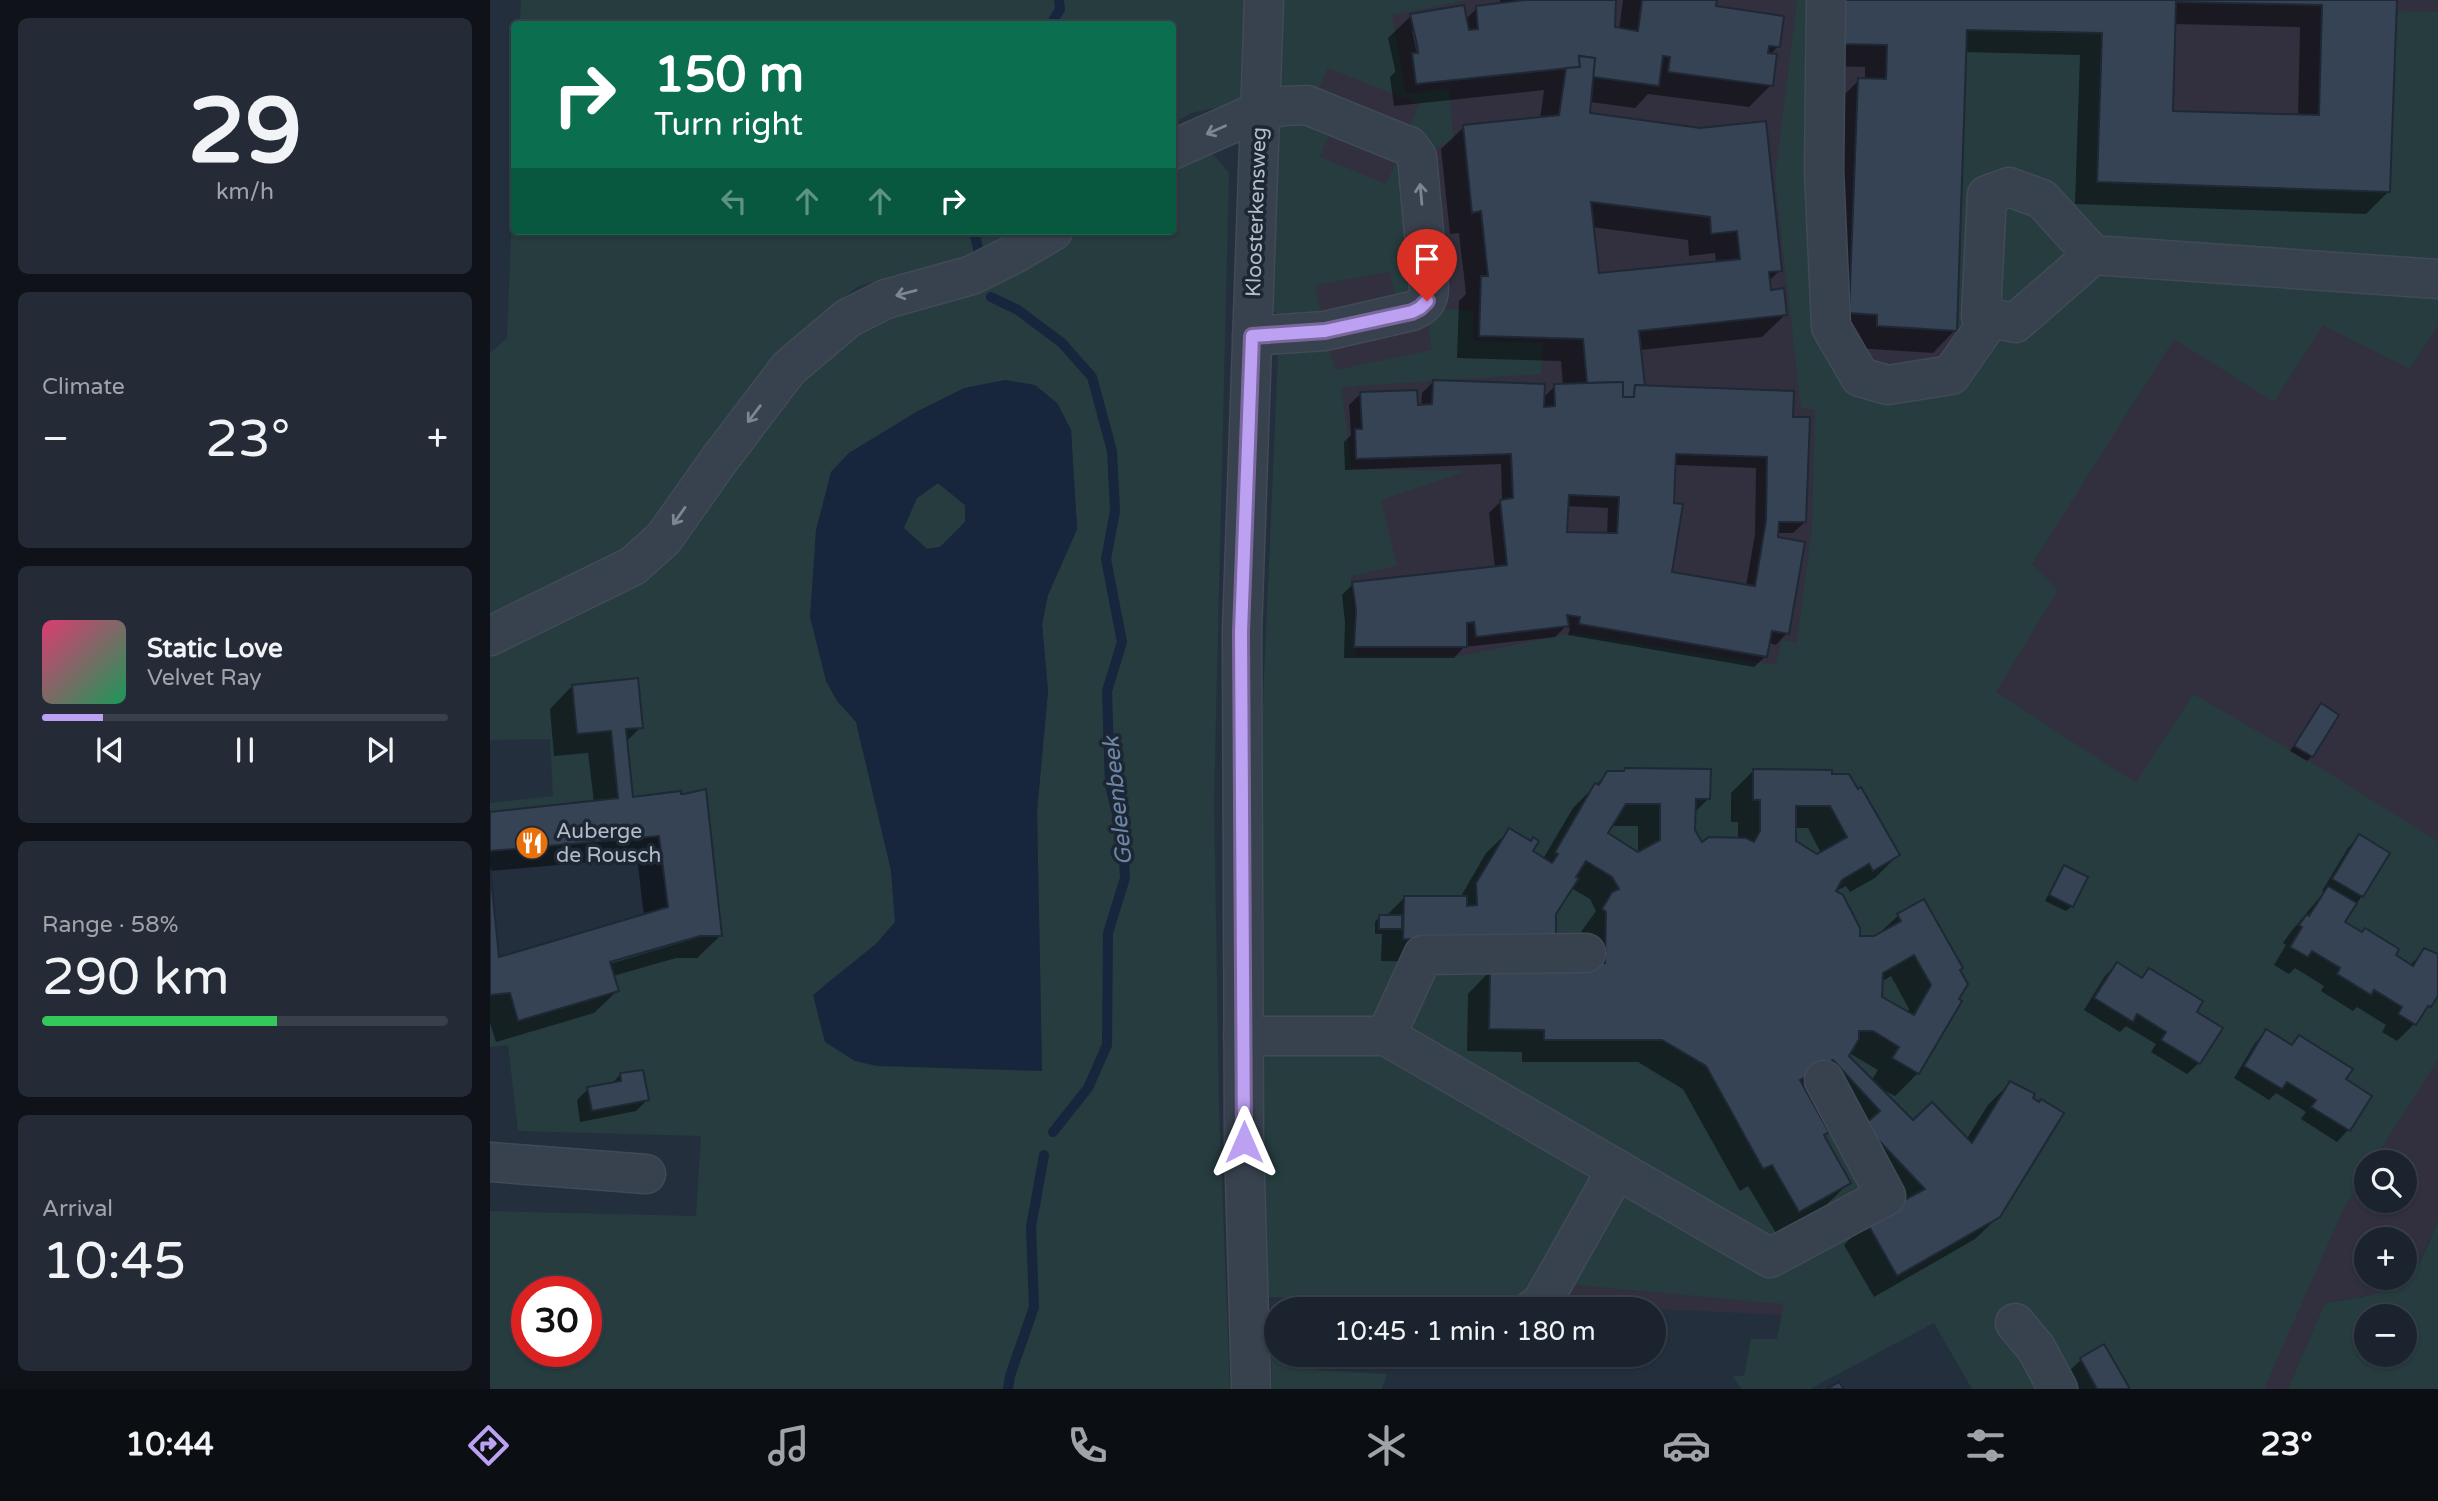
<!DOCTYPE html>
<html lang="en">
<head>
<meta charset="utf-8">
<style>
	:root { --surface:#1b232e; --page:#242b36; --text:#f1f3f6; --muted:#a0a4aa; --line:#39404a; --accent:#bca0f2 }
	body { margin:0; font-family:"Varela Round",sans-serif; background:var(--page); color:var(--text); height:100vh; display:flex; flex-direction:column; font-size:26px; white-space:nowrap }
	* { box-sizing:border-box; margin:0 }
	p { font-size:23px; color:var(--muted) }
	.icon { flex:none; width:38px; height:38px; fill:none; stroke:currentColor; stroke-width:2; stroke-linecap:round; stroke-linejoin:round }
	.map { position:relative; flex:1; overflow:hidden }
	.panel { display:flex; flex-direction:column; gap:18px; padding:18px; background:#0f1319; width:490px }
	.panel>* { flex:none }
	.banner { position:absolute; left:21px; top:21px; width:665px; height:214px; border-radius:7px; box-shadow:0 2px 5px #0004,0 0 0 2px var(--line); background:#0b6e4f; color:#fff; overflow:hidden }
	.buttons { position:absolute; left:1864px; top:1150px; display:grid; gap:14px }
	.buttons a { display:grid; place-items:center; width:63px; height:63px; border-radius:50%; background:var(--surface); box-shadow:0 2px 5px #0004,0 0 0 2px var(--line); font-size:35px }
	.speed { position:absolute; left:21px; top:1276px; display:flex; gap:14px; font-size:35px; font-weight:700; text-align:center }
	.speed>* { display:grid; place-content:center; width:91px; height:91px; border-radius:50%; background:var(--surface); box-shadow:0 2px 5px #0004,0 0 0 2px var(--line); line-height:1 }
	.speed .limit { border:10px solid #d22; background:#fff; color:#111 }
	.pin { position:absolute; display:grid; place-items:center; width:60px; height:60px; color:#fff; margin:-72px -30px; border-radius:50% 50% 50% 0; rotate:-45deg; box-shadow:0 0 7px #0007 }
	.pin .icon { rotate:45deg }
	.me { position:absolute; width:77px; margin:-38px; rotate:0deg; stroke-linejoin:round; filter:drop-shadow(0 0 5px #0008) }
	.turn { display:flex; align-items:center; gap:24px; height:147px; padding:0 28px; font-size:32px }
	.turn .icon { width:91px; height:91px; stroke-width:2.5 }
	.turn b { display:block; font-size:49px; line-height:60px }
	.lanes { display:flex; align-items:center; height:66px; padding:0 28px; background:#0003; justify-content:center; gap:35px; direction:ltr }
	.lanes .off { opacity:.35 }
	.big { font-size:52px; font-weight:600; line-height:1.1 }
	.panel .tile { flex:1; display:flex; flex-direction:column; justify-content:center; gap:10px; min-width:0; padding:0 24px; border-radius:10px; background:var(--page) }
	.panel .dial { align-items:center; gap:0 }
	.dial b { font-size:91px; line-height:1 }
	.song { display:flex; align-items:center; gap:21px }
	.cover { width:84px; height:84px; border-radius:10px; background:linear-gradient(135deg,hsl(340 70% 55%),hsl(150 70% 35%)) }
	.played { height:7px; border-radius:4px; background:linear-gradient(90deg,var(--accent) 15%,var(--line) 15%) }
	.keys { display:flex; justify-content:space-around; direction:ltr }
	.heat { display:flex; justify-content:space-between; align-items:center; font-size:38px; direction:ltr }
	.charge { height:10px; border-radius:5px; background:linear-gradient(90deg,#34c759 58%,var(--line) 0) }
	.trip { position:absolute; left:774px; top:1297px; width:402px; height:70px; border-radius:35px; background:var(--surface); box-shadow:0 2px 5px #0004,0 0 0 2px var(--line); font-weight:600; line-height:70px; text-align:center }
	.dock { display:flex; height:112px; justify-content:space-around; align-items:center; background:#0b0e12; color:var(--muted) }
	.dock .icon { width:49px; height:49px }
	.dock .active { color:var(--accent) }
	.dock b { font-size:32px; color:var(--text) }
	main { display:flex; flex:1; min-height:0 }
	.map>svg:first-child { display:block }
</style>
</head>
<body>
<main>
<section class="panel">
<div class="tile dial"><b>29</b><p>km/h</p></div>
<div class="tile"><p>Climate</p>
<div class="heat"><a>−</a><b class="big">23°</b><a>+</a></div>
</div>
<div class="tile">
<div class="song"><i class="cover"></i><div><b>Static Love</b><p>Velvet Ray</p></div></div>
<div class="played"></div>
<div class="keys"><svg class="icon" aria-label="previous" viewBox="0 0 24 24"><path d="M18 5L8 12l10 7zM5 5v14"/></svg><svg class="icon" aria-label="pause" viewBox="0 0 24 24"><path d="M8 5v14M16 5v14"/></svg><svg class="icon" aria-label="next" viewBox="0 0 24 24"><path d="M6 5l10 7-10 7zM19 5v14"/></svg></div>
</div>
<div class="tile"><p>Range · 58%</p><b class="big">290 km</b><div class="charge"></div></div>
<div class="tile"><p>Arrival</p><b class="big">10:45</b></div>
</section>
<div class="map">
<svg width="1948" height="1389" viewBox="0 0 1948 1389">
	<rect width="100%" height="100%" fill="#242f3e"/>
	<!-- medical -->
	<path fill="#32303f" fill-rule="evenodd" d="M799 0H1948V1220L1931 1258 1917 1278 1885 1294 1835 1303 1798 1389H1588L1444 1322 1164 1309 778 1297 771 929 791 414 794 167ZM1876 1162H1914V1200H1876ZM1876 1239H1914V1278H1876Z"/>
	<!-- green -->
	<g fill="#263c3f" fill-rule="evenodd">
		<polygon points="31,0 976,0 902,15 916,94 959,88 964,140 941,151 919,130 929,104 838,68 827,93 840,131 830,157 896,184 907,160 913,166 921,292 906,298 900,272 825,285 831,315 801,319 782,311 789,94 701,113 683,124 682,24 30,24"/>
		<polygon points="1307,0 1323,0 1324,327 1394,397 1506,333 1467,331 1477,30 1612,33 1607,182 1900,192 1906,11 1948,12 1948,325 1920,369 1833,325 1784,402 1684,339 1542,564 1568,590 1506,692 1646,783 1703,694 1834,770 1948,842 1948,1059 1883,1162 1876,1162 1876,1174 1852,1212 1774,1389 1482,1389 1444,1323 1320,1389 1251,1389 1243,1376 1254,1376 1261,1339 1287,1339 1294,1304 1043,1281 1020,1305 778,1297 770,1062 773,702 788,355 838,346 845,370 942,350 938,326 953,309 983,311 984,341 1054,343 1051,374 851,387 862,469 976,471 891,500 907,566 861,576 866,655 970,656 1084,633 1286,665 1292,640 1307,643 1322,528 1325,410 1311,408 1285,178"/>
		<path d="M713 152 725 156 739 173 724 800 729 1106 740 1389H0V1211L206 1216 211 1136 28 1131 18 1045 0 1047V995L20 993 29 1021 129 991 120 962 210 936H232L194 794H191L190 791 143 797 136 729 153 727 147 678 82 685 87 734 121 731 128 798 0 812V803L63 796 60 739 0 740V353L17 338 24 158V231H528L494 250 367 287 316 328 281 372 301 400 342 345 394 314 533 266 584 231H682L683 165ZM567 403 581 430 587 529 558 595 552 624 558 691 547 811 552 1071 333 986 386 944 405 922 401 870 366 722 341 472 359 453 428 411ZM37 1292H96V1351H37Z"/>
		<polygon points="448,483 475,505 475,522 450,547 437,549 413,528 427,498"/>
		<path d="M1948 1220V1389H1798L1835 1303C1859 1299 1899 1295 1918 1278 1933 1264 1940 1238 1948 1220ZM1876 1316H1914V1354H1876Z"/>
		<polygon points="780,1334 786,1334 786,1354 823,1355 828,1370 897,1374 892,1389 782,1389"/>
	</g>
	<!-- water -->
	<path fill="#17263c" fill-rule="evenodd" d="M515 380 545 385 567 403 581 430 587 529 558 595 552 624 558 691 547 811 552 1071 387 1066 365 1061 335 1042 323 995 386 944 405 922 401 870 366 722 347 701 336 681 320 617 326 530 341 472 359 453 428 411 474 388ZM448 483 475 505V522L450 547 437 549 414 528 427 498Z"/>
	<!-- shadow -->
	<g fill="#0007" fill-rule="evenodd">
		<path d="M1010 0H1124L1123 29 1129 30 1133 0H1227L1224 8 1288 46 1280 55 1281 85 1259 107 1158 94 1145 108 1100 102 1098 115 1210 129 1290 270 1278 282 1280 292 1295 315 1272 337 1150 350 1153 387 1301 418 1315 522 1303 533H1287L1297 633 1286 645 1278 643 1276 656 1264 667 1078 635 1080 628 1075 627 1065 637 974 647 964 658H854L855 622 852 595 863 584 1005 568 999 513 1012 500 1011 464 855 470 854 442 861 435 859 405 870 394 931 406 932 393 943 382 1053 398 1065 386H1073L1071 361 967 358 969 301 976 294 969 233 960 234 951 149 974 127 1050 119 1054 90 904 106 900 77 905 72V69L898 38 921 16 975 20 987 8 1010 6ZM922 31H926L931 53 927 54ZM1102 227 1198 240 1199 256 1225 253 1226 263 1108 275ZM1184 465 1266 468 1265 534 1256 586 1180 573ZM1076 506 1118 508 1117 535 1075 533Z"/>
		<path d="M1333 0H1905L1899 191 1876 214 1585 204 1590 55 1474 52 1465 330 1443 353 1365 348 1338 336 1346 103 1369 80H1375V67L1330 66ZM1683 24 1810 27 1808 116 1681 113Z"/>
		<path d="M82 686 151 727 135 743 141 799 189 793 230 936 207 958H186L123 976 127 991 104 1013 6 1042 0 1023V885L8 959 154 916 147 858 0 871V813L104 802 98 753 64 756 60 709ZM207 935V938L113 966 112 963Z"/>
		<polygon points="1831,706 1822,756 1817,761 1800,751"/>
		<path d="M1135 769 1219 770 1218 799 1204 813V831L1212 844 1219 839 1248 840V822H1241V793L1264 770 1341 771 1340 775 1358 776 1367 791 1370 789 1408 855 1385 878 1360 892 1356 886 1344 892 1351 896 1369 928V937L1384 938 1409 915 1434 901 1471 967 1468 970 1476 984 1466 1000 1470 1002 1428 1073 1405 1096 1386 1086 1423 1122 1442 1104 1476 1140 1498 1105 1520 1083 1543 1095 1541 1099 1549 1103 1551 1101 1572 1114 1509 1216 1485 1239 1384 1297 1354 1245 1377 1222 1407 1206 1353 1149 1368 1134 1319 1082 1312 1086 1337 1132 1332 1136 1359 1183 1336 1205 1286 1233 1258 1186 1250 1191 1193 1089 1171 1076 1148 1062H1032V1052L977 1051 978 994 1000 971H1049L1056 965H1093L1094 935 1091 932 1106 911 1100 899 1081 888 1064 914V940L1042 963 891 961 892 934H885V922L890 916H896L914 898H970L996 853 1019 831 1040 843 1043 839 1047 842 1041 852 1053 859 1083 808 1118 773H1132ZM1120 826H1148V853L1116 833ZM1304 828H1318L1331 853 1327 856 1304 842ZM1401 976 1419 1009 1417 1013 1391 998V982ZM1359 1053 1388 1070 1381 1081 1357 1056Z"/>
		<polygon points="1869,836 1872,896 1853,923 1919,966 1935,950 1948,957 1948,992 1924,1024 1907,1041 1892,1032 1896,1025 1867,1007 1863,1011 1831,991 1834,986 1805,968 1799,974 1784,965 1796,945 1793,943 1800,933 1834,892 1832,891 1858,848"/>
		<polygon points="1574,867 1582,906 1576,911 1555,901 1569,873"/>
		<polygon points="1627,964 1650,979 1659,970 1704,1013 1709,1063 1697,1074 1661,1052 1666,1044 1636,1026 1630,1032 1594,1010 1615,976"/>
		<polygon points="1776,1032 1800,1046 1809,1037 1854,1080 1880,1096 1858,1130 1847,1142 1811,1119 1816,1112 1786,1093 1779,1100 1744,1078 1765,1043"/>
		<polygon points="130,1075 157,1100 146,1111 90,1122 87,1100 98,1089 120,1085"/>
		<polygon points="1614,1346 1638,1389 1589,1389 1579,1371 1591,1360"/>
	</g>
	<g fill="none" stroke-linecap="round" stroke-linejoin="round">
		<!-- stream -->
		<g stroke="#17263c" stroke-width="10">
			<polyline points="561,24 570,9 569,0"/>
			<polyline points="484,231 489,253"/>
			<polyline points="501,297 528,310 572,343 602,377 622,451 625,511 616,559 632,642 617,691 620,785 633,837 635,878 618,933 617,1045 598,1088 563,1132"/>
			<polyline points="518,1389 520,1376 544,1307 541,1227 554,1155"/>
		</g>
	</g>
	<!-- building -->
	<g fill="#364354" stroke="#1f2835" stroke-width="2" fill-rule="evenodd">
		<polygon points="1034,0 1126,0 1125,27 1148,31 1152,0 1227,0 1226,6 1294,16 1290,47 1279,46 1278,53 1287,54 1283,86 1178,72 1180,57 1173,56 1169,86 1103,77 1105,58 1089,56 1090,67 926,84 922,53 928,53 927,45 920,14 974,5 979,30 988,29 986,6"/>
		<path d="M1354 0H1907L1900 192 1607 182 1612 33 1477 30 1467 331 1387 326V315L1359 313 1368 78 1396 79 1397 45 1352 44ZM1686 2 1832 5 1829 115 1683 111Z"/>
		<path d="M1089 56 1105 58 1100 113 1210 128 1276 121 1292 271 1279 272 1281 290 1294 288 1297 315 1149 331 1155 386 1145 385 1144 397H1133V382L1097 383 1093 339 989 336 991 276H998L991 211 982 213 973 125 1069 115 1076 68 1090 67ZM1101 202 1220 217 1221 234 1247 231 1250 259 1109 273Z"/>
		<path d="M943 380 1055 384 1054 407 1065 406 1064 384 1133 382V397H1144L1145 385 1304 391 1303 417H1320L1316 522H1289L1288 537 1315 542 1299 634 1282 631 1277 657 1089 624 1090 617 1077 615 1079 626 986 637 984 622 977 623V647H864L866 610 862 582 1017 565 1010 500 1023 498 1021 454 866 459 865 429H872L870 392 927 390 928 405 942 404ZM1186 454 1277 457 1276 521 1265 586 1182 572 1193 504 1184 503ZM1079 495 1129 497 1127 533 1077 532Z"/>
		<polygon points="148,678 153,728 136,729 143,797 191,791 191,794 194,794 216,789 232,936 210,936 120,962 129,991 28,1021 20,993 0,995 0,868 9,957 178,907 169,836 0,851 0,812 128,798 121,731 87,734 82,685"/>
		<polygon points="1831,703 1849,715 1823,757 1804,746"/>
		<path d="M1135 768 1221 769 1220 799H1206L1205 830 1212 842 1219 837 1256 838 1264 842 1270 831V800H1263V769L1342 770V774H1359L1368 789 1371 787 1410 855 1383 871 1379 864 1352 880 1346 891 1353 895 1370 928V936H1384L1411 921 1407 914 1434 899 1473 968 1470 970 1478 984 1469 999 1472 1001 1429 1074 1402 1058 1409 1047 1383 1031H1369V1039L1359 1056 1423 1120 1442 1102 1482 1143 1520 1081 1545 1094 1543 1098 1549 1102 1551 1099 1574 1113 1510 1217 1407 1276 1376 1221 1435 1189 1374 1125 1390 1111 1343 1060 1310 1080 1339 1132 1334 1135 1361 1183 1309 1212 1282 1165 1273 1169 1216 1066 1172 1040H1054V1030L999 1029 1000 970 1055 963H1115L1116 912 1112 909 1122 892 1129 889 1122 877 1096 861 1086 877 1089 878 1066 914V941L913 939 914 896H977V906L987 905 986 883 1019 828 1041 841 1043 837 1049 841 1043 851 1062 863 1068 854 1065 852 1105 783 1109 785 1117 771H1134ZM1136 804H1170V840L1148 852 1118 833ZM1306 806H1340L1357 837 1327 854 1306 841ZM1424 955 1441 985 1424 1015 1392 997 1393 973Z"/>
		<polygon points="1869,834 1900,853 1873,897 1842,879"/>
		<polygon points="1574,865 1598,877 1583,907 1559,895"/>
		<polygon points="1838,886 1867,903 1855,922 1872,932 1875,928 1909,949 1906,955 1923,966 1934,948 1948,954 1948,996 1941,1007 1938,1006 1926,1025 1908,1014 1912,1007 1884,990 1881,995 1847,974 1850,968 1822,951 1818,957 1800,947 1812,927 1809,925 1817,914 1819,916"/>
		<rect x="889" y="915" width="23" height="14"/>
		<polygon points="1627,962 1652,978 1659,968 1713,1001 1707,1012 1733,1028 1710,1064 1671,1040 1676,1032 1647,1014 1643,1022 1604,998"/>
		<polygon points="1776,1029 1802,1045 1809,1035 1863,1069 1856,1079 1882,1096 1860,1131 1821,1107 1826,1100 1797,1082 1792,1089 1754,1066"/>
		<polygon points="153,1070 159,1100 102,1111 97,1087 131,1081 130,1073"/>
		<polygon points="1614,1344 1640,1389 1607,1389 1590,1358"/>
		<polygon points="1349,1382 1354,1389 1336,1389"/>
	</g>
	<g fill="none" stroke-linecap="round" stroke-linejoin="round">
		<defs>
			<g id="minor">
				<polyline points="1336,0 1334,171 1341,327 1370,377 1398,385 1461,375 1501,318"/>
				<path d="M682 150 770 111 794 106 817 105 913 144 919 146 927 157 939 288C939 301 933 306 922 311L835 331 762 336"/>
				<polyline points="1603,255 1552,199 1519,187 1497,195 1491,316 1525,323 1603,255 1948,279"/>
				<polyline points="0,636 143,566 174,538 229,460 299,368 358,318 396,299 482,275 524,254 563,231"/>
				<polyline points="753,1036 896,1036 1280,1258 1396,1196 1334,1080"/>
				<polyline points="896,1036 933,955 1096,953"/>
				<polyline points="0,1162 156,1174"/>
				<polyline points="1043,1309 1052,1302 1127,1169"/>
				<polyline points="1525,1323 1546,1348 1568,1389"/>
				<polyline points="761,1389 754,1142 752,632 774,0"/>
			</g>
		</defs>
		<!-- minor casing -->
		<use href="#minor" stroke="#414a57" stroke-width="41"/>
		<!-- minor -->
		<use href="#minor" stroke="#38414e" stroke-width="38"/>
	</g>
	<!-- one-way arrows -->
	<defs><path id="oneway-shaft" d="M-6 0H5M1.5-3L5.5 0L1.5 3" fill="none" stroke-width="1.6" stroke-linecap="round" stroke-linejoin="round" transform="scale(1.75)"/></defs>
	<g stroke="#7c8592">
		<use href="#oneway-shaft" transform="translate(726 130) rotate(156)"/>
		<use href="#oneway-shaft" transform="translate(931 194) rotate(-95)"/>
		<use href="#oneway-shaft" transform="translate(416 293) rotate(165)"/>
		<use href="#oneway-shaft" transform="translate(264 414) rotate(127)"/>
		<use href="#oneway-shaft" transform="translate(189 516) rotate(125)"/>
	</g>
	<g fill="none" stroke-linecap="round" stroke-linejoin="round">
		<defs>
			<polyline id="route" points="754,1142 751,632 762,336 835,331 922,312 930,308 937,301"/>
		</defs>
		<!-- route casing -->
		<use href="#route" stroke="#7a689d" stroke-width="18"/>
		<!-- route -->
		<use href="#route" stroke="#bca0f2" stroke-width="12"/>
	</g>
	<!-- icons -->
	<defs>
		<symbol id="restaurant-disc" viewBox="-11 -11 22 22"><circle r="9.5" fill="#e8710a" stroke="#1d2633"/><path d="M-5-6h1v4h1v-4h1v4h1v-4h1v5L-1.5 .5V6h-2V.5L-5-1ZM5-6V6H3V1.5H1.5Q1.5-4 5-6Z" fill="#fff"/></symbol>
	</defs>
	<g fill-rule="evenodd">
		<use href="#restaurant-disc" x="23" y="824" width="38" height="38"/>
	</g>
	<g text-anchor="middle" stroke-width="7" stroke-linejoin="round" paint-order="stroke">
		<!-- street labels -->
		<g font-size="21" fill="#b4bcc9" stroke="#1d2633">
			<text transform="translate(766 212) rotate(-88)" y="7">Kloosterkensweg</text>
		</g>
		<!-- poi labels -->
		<g font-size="21" fill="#b4bcc9" stroke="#1d2633" text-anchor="start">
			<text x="66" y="838">Auberge<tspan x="66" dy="24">de Rousch</tspan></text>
		</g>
		<!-- water labels -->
		<g font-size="23" font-style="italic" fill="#6d86a8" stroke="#1d2633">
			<text transform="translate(627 801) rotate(-96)" y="8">Geleenbeek</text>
		</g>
	</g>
</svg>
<div class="buttons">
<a><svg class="icon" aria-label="search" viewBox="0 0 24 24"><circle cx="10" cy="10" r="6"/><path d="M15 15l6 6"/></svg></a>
<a>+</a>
<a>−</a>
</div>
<div class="speed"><div class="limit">30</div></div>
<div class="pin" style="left:937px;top:301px;background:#d93025"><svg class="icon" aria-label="arrive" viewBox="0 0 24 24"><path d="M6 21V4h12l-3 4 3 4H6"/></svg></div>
<svg class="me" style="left:754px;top:1142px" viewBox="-20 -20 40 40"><path d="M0-17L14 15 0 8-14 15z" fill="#bca0f2" stroke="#fff" stroke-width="4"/></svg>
<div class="trip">10:45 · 1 min · 180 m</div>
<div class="banner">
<div class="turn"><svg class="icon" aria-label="right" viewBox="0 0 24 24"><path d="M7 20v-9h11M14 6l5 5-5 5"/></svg><div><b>150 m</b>Turn right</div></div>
<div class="lanes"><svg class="icon off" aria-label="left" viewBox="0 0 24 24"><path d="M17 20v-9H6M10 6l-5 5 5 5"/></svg><svg class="icon off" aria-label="ahead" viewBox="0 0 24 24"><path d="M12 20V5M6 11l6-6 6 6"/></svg><svg class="icon off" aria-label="ahead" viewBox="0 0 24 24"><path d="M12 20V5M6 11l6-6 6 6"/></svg><svg class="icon" aria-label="right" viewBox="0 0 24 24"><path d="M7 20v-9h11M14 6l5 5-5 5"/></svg></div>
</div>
</div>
</main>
<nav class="dock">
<b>10:44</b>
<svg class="icon active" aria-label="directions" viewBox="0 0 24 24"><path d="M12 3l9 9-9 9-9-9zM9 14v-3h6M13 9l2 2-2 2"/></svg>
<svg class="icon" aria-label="music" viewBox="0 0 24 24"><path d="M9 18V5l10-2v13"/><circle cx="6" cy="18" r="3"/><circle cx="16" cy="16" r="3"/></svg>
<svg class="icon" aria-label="phone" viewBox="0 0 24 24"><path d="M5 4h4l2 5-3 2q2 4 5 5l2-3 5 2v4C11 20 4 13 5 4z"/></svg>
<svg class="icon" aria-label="climate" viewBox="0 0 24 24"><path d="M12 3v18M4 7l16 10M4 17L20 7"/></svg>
<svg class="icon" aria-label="car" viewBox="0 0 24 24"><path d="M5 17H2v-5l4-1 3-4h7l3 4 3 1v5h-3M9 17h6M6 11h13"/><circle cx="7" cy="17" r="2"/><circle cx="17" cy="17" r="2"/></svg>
<svg class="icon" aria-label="filters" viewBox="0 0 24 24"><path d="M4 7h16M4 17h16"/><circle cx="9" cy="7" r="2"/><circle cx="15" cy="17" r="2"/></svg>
<b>23°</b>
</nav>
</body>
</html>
